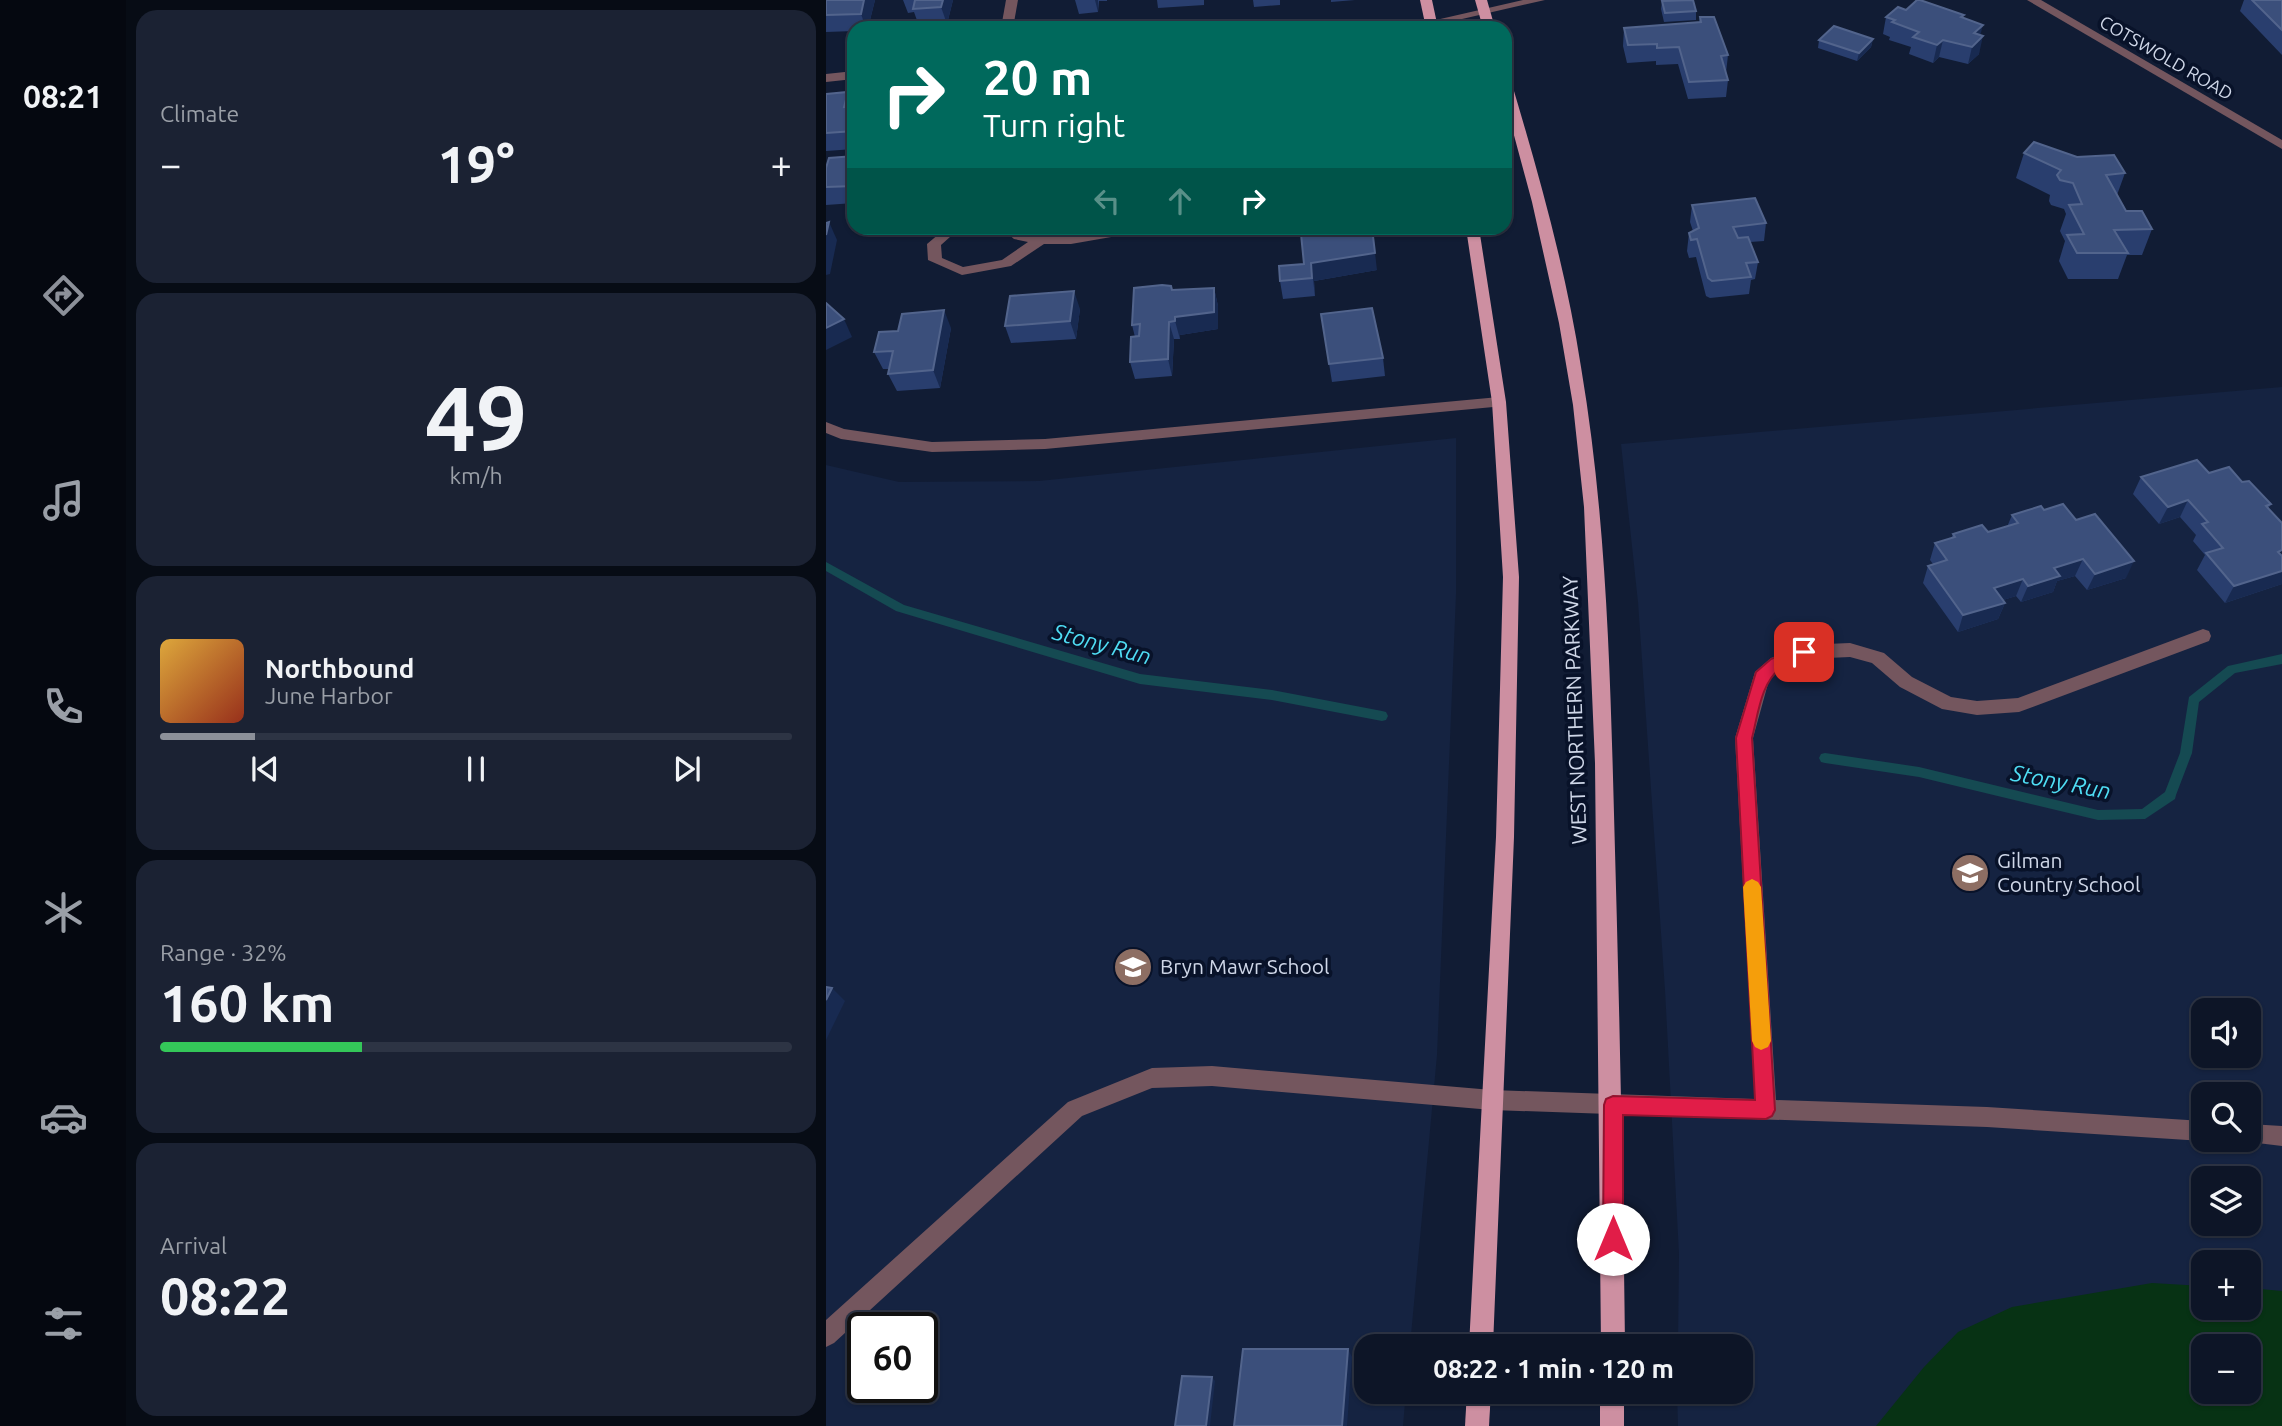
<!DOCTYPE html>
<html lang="en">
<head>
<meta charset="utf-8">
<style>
	:root { --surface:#0d1527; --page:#1b2233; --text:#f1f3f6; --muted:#9a9fa7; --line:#2d3444; --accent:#8c9099 }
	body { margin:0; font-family:Ubuntu,sans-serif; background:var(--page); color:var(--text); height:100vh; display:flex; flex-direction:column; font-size:26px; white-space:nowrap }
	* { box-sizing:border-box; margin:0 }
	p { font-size:23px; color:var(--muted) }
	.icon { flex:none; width:38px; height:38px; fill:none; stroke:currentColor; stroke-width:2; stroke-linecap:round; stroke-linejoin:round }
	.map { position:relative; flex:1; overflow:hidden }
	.sheet { display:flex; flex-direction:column; gap:10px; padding:10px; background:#070c15; width:700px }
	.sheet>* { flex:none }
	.hud { position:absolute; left:21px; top:21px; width:665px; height:214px; border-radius:21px; box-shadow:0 2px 5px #0004,0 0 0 2px var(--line); background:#00695c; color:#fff; overflow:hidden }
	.buttons { position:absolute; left:1365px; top:998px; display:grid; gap:14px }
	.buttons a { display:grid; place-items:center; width:70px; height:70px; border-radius:14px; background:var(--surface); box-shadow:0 2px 5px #0004,0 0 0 2px var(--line); font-size:35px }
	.speed { position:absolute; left:21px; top:1312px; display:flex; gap:14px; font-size:35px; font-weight:700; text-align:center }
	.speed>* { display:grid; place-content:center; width:91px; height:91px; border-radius:50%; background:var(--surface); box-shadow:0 2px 5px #0004,0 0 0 2px var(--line); line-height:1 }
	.speed .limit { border:4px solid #111; border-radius:10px; background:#fff; color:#111 }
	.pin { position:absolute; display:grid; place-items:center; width:60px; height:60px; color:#fff; margin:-30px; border-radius:14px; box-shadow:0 4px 10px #0006 }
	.me { position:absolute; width:77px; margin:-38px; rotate:0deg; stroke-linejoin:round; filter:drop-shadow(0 0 5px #0008) }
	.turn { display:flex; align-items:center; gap:24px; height:147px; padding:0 21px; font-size:32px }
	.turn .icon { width:91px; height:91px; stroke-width:2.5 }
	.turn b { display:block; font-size:49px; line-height:60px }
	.lanes { display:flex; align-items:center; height:66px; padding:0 21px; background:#0003; justify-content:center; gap:35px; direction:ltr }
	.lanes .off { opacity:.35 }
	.big { font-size:52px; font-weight:600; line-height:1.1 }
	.sheet .widget { flex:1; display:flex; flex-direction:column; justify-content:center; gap:10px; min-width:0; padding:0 24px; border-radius:21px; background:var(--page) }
	.sheet .dial { align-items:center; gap:0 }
	.dial b { font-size:91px; line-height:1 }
	.song { display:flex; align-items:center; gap:21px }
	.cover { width:84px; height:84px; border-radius:10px; background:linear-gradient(135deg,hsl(40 70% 55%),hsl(10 70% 35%)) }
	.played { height:7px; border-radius:4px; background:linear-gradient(90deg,var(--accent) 15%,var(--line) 15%) }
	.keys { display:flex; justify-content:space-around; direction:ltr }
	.heat { display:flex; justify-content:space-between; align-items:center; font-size:38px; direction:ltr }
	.charge { height:10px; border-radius:5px; background:linear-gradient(90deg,#34c759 32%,var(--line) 0) }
	.trip { position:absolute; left:528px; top:1334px; width:399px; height:70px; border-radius:21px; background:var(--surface); box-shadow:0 2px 5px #0004,0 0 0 2px var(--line); font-weight:600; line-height:70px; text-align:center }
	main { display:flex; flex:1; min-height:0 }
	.menu { display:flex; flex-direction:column; width:126px; justify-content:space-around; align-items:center; background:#050810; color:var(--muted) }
	.menu .icon { width:49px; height:49px }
	.menu .selected { color:var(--accent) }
	.menu b { font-size:32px; color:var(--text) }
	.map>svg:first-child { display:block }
</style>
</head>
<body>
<main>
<nav class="menu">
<b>08:21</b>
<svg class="icon selected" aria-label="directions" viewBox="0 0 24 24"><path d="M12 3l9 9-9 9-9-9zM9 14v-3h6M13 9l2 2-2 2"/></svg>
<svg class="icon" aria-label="music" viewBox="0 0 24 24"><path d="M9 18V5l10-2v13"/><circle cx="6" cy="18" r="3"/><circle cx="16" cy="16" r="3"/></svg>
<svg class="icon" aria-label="phone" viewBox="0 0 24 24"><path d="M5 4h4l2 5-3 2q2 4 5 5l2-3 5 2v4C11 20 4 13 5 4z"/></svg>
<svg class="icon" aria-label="climate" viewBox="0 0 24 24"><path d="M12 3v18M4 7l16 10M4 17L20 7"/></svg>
<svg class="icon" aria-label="car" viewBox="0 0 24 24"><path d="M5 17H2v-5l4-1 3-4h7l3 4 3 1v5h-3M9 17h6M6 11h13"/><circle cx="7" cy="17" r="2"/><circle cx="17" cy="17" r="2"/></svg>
<svg class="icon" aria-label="filters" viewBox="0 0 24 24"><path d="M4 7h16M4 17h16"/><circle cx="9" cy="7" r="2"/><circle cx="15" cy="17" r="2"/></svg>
</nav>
<section class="sheet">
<div class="widget"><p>Climate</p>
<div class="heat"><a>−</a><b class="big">19°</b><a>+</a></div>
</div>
<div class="widget dial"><b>49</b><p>km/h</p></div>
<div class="widget">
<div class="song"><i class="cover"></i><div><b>Northbound</b><p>June Harbor</p></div></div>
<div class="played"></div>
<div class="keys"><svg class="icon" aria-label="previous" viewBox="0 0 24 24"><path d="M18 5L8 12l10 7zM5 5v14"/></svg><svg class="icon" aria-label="pause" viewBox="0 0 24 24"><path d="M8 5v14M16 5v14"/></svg><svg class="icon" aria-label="next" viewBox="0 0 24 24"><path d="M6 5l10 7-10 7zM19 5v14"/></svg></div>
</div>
<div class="widget"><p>Range · 32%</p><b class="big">160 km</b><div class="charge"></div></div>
<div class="widget"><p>Arrival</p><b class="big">08:22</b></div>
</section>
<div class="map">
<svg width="1456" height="1426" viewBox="0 0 1456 1426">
	<rect width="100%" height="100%" fill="#111c34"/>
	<!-- built -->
	<g fill="#152341" fill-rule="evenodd">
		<path d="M1456 387V1426H852L851 1391H915V1346H852L853 1254 839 990 812 602 795 444ZM1377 1010H1423V1055H1377ZM1377 1094H1423V1139H1377ZM1377 1178H1423V1223H1377ZM1377 1262H1423V1307H1377ZM1377 1346H1423V1391H1377Z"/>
		<path d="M630 438V594L611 1055 584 1346H541V1391H580L577 1426H0V465L73 482 213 481ZM37 1328H96V1388H37Z"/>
	</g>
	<!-- green -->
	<path fill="#073214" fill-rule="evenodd" d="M1326 1283 1377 1286V1307H1423V1288L1456 1291V1426H1050L1098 1367 1132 1332 1186 1307ZM1377 1346H1423V1391H1377Z"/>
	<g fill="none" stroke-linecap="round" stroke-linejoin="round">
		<!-- stream -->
		<g fill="#154a52" fill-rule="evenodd">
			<polygon points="0,562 78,605 314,674 446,690 556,711 560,712 562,716 560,720 556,721 446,700 314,684 70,611 0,571"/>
			<polygon points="1456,654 1456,664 1409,673 1373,702 1366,753 1350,795 1349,799 1319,819 1272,820 1093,777 999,763 995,762 993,758 995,754 999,753 1093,767 1272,810 1316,809 1339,792 1354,753 1363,697 1402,666"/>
		</g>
		<!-- minor -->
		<g fill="#74565e" fill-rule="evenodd">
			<polygon points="180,0 192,0 187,28 175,28"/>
			<polygon points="697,0 719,0 597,28 575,28"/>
			<polygon points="1201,0 1215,0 1456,140 1456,149"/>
			<polygon points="28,71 28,79 0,82 0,74"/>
			<path d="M120 228H134L115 245 116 258 137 267 176 260 202 242 188 239 175 228C193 228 208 237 228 237 259 236 290 225 321 228L314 232 245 244H218L185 266 136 275 102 260 101 244Z"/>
			<polygon points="673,397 680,402 678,406 219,449 106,452 15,439 0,433 0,422 18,429 106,442 219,439"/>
			<polygon points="1377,629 1383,631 1385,636 1383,641 1193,712 1151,715 1116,709 1074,687 1046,663 1024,657 979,659 957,668 943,680 927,738 950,1100 1161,1107 1377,1121 1377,1139 1382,1139 1377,1141 1161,1127 666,1110 386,1086 326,1088 256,1116 8,1343 0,1347 0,1320 242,1102 326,1068 386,1066 666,1090 929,1099 909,738 929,672 945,658 977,645 1024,643 1058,653 1086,677 1125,697 1151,701 1192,698"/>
			<polygon points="1423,1124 1456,1126 1456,1146 1415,1141 1415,1139 1423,1139"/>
		</g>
		<!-- major -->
		<g fill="#cd8fa1" fill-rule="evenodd">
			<polygon points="594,0 606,0 612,28 600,28"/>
			<polygon points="649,0 661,0 669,28 657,28"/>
			<path d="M679 77 685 81C713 175 740 270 755 367 780 515 784 664 788 814 793 991 797 1168 799 1346H775L769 763 758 507 747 405 733 323 706 202 679 102Z"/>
			<polygon points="640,228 653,228 680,402 693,577 688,837 667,1346 643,1346 670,837 677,577 666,402"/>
			<polygon points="641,1391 665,1391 663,1426 639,1426"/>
			<rect x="774" y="1391" width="24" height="35"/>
		</g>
	</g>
	<!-- wall -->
	<g fill="#293e6e">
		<polygon points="0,0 49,0 42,28 28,28 28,31 0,32"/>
		<polygon points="77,0 127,0 121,24 93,26 88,12 82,13"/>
		<polygon points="249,0 281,0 281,1 273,1 272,12 253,14"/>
		<polygon points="331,0 378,0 378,5 332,8"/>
		<polygon points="427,0 454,0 454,5 428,7"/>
		<polygon points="505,0 529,0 505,2"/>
		<polygon points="1418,0 1456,0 1456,55 1414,11"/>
		<polygon points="836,1 870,11 870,20 838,22 835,9"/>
		<polygon points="1080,10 1137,18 1154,35 1153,54 1142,64 1113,57 1107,63 1083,54 1085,47 1063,40 1064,37 1057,34 1060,17"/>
		<polygon points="874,17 902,55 900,73 902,80 900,97 862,99 852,64 830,65 830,61 801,63 797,46 798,28 873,22"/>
		<polygon points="1047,39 1045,47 1031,61 992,48 993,40"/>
		<polygon points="22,92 28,106 28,149 0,151 0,94"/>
		<polygon points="1198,153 1299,173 1291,195 1300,211 1326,229 1316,255 1301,255 1292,279 1242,279 1233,261 1239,241 1234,231 1240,214 1238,209 1225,205 1223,201 1224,195 1190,178"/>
		<polygon points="28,156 28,203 0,205 0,168"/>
		<polygon points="866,205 940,223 938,241 924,242 932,262 929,279 925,280 923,294 884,298 880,296 870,257 863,258 861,251 863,233 867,231 864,222"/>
		<polygon points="510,232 551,270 488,281 489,296 457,299 454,281 478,264"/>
		<polygon points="388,288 392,306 392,329 354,335 354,339 348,339 346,376 309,379 304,362 309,337 306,325 347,290"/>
		<polygon points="254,309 250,339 185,343 179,326"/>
		<polygon points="495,314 557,358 559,376 506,382"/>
		<polygon points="125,328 114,388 71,391 62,374 63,369 57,369 48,352"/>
		<polygon points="1383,473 1416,482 1445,504 1442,509 1456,584 1399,603 1371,570 1379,555 1367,541 1370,535 1354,517 1333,524 1307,494 1315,477"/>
		<polygon points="1218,510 1300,578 1261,590 1249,576 1231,581 1227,592 1195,602 1190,596 1177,600 1179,603 1172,619 1132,632 1097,583 1102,566 1107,564 1104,560 1109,543 1125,539 1127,534 1162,532 1181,527 1186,515"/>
	</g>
	<!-- shaded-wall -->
	<g fill="#182a51">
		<polygon points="38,0 49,0 42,28 40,28 35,14"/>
		<polygon points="117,0 127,0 121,24 115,7"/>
		<polygon points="269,0 272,0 272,12"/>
		<polygon points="1157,25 1153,40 1157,36 1153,54 1142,64 1146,47 1148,33"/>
		<polygon points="1047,39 1045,47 1031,61 1033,53"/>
		<polygon points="1117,40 1113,57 1107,63 1111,45"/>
		<polygon points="22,92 28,106 18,107"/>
		<polygon points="3,222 11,240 4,274 0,275 0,235"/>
		<polygon points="549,253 551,270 488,281 489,296 485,263"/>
		<polygon points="388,288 392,306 392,329 354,335 354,339 349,321 349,317"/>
		<polygon points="248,291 254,309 250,339 244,321"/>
		<polygon points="118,310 125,328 114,388 107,370"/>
		<polygon points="18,319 26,337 0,350 0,328"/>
		<polygon points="343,322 348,339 346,376 342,359"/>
		<polygon points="1362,500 1354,517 1333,524 1342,507"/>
		<polygon points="1257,559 1249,576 1231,581 1227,592 1195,602 1202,586 1228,568"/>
		<polygon points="1308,561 1300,578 1261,590 1269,574"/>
		<polygon points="1456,571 1456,584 1399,603 1408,586"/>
		<polygon points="1197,579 1190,596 1161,605 1168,588"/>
		<polygon points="1179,603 1172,619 1132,632 1137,615"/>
		<polygon points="6,988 19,1001 0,1040 0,1000"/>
		<polygon points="522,1349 526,1357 521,1426 516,1426"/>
		<polygon points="386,1377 389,1381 384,1426 380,1426"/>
	</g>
	<!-- building -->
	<g fill="#3b4f7b" stroke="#52648c" stroke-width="2">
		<polygon points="0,0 38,0 35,14 0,15"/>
		<polygon points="89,0 117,0 115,7 87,9"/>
		<polygon points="867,0 870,11 839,13 836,1"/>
		<polygon points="1091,0 1094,0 1138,15 1135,17 1157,25 1148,33 1157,36 1146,47 1117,40 1111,45 1087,37 1093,32 1066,22 1069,20 1060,17 1072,7 1080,10"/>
		<polygon points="1426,0 1456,0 1456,30"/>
		<polygon points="874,17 888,17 902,55 895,56 902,80 863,82 853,47 831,48 831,44 802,45 798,28 875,22"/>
		<polygon points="1008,26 1047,39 1033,53 993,40"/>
		<polygon points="22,92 18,107 28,106 28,131 0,133 0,94"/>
		<polygon points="1208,142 1251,157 1288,155 1299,173 1280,175 1300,211 1316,211 1326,229 1288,230 1302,253 1251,253 1241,235 1258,234 1243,205 1256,204 1247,183 1234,180 1231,175 1235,170 1198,153"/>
		<polygon points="28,156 28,186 0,187 0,168 3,158"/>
		<polygon points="929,198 940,223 907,227 912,238 922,237 932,262 920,263 925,277 886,281 882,278 871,239 865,240 863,233 873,228 866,205"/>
		<polygon points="3,222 0,235 0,223"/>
		<polygon points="509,228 510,232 546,228 549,253 485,263 486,278 454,281 453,266 478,264 475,234"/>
		<polygon points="336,285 345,286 346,290 388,288 388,312 349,317 349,321 343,322 342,359 304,362 305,337 313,336 314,324 306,325 308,288"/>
		<polygon points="248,291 244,321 179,326 184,296"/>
		<polygon points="0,303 18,319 0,328"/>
		<polygon points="546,308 557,358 503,364 495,314"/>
		<polygon points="118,310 107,370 62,374 67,351 48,352 53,332 72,331 76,314"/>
		<polygon points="1371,460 1383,473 1403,467 1416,482 1423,481 1445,504 1440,506 1456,523 1456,550 1452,552 1456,556 1456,571 1408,586 1380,553 1397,548 1376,524 1382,522 1362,500 1342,507 1315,477"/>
		<polygon points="1237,504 1250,520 1269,514 1308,561 1269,574 1257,559 1228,568 1234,576 1202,586 1197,579 1168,588 1179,603 1137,615 1102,566 1121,560 1109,543 1129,537 1127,534 1156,525 1162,532 1192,523 1186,515 1215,506 1218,510"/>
		<polygon points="0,987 6,988 0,1000"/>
		<polygon points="417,1349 522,1349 516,1426 408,1426"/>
		<polygon points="356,1376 386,1377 380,1426 349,1426"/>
	</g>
	<!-- route -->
	<path fill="#e11d48" stroke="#92132f" stroke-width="2" d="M978 646 983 648 985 652C979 661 966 662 956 667 935 681 932 715 926 738L949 1110 946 1116 940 1119 797 1115V1239L794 1246 787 1249 780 1246 777 1239 778 1105 780 1099 787 1096 929 1100 910 738 930 672 945 659Z"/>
	<!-- slow -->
	<polygon fill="#f59e0b" points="926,879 932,882 935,887 945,1041 942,1047 935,1050 929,1047 926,1041 917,887 920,882"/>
	<!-- icons -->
	<defs>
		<symbol id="school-disc" viewBox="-11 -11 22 22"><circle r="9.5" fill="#8d6e63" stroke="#081229"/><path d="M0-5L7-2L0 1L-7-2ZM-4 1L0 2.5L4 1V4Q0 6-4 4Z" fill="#fff"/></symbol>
	</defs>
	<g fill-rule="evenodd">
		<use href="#school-disc" x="1122" y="851" width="44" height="44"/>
		<use href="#school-disc" x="285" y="945" width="44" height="44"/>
	</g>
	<g text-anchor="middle" stroke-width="7" stroke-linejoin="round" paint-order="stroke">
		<!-- far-street labels -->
		<g font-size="18" fill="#cfd7e8" stroke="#081229">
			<text transform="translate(1340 58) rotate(30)" y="6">COTSWOLD ROAD</text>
		</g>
		<!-- street labels -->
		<g font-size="21" fill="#cfd7e8" stroke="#081229">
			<text transform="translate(749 710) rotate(-92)" y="7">WEST NORTHERN PARKWAY</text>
		</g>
		<!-- poi labels -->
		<g font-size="21" fill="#cfd7e8" stroke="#081229" text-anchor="start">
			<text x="1171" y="868">Gilman<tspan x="1171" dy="24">Country School</tspan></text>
			<text x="334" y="974">Bryn Mawr School</text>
		</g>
		<!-- water labels -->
		<g font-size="23" font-style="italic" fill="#4fddf4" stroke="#081229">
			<text transform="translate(276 644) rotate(15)" y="8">Stony Run</text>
			<text transform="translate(1235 782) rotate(11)" y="8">Stony Run</text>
		</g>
	</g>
</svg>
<div class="buttons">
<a><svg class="icon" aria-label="sound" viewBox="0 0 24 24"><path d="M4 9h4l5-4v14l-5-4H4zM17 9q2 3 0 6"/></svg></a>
<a><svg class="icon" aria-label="search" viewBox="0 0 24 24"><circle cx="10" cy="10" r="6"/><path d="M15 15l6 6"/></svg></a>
<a><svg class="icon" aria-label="layers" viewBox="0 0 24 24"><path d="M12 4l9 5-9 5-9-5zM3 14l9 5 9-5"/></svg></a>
<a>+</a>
<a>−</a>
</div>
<div class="speed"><div class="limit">60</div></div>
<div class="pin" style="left:978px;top:652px;background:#d93025"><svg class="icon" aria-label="arrive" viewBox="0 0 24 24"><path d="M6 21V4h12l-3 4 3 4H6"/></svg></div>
<svg class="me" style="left:787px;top:1239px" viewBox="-20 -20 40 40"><circle r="19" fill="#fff"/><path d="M0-13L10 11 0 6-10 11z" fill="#e11d48"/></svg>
<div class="trip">08:22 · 1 min · 120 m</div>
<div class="hud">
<div class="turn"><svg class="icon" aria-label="right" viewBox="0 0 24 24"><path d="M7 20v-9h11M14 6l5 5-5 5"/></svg><div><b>20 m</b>Turn right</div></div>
<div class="lanes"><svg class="icon off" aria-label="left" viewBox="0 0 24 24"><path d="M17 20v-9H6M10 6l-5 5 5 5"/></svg><svg class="icon off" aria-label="ahead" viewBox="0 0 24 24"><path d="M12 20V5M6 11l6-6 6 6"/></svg><svg class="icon" aria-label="right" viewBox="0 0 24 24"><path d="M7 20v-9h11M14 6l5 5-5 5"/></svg></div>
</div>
</div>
</main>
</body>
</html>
